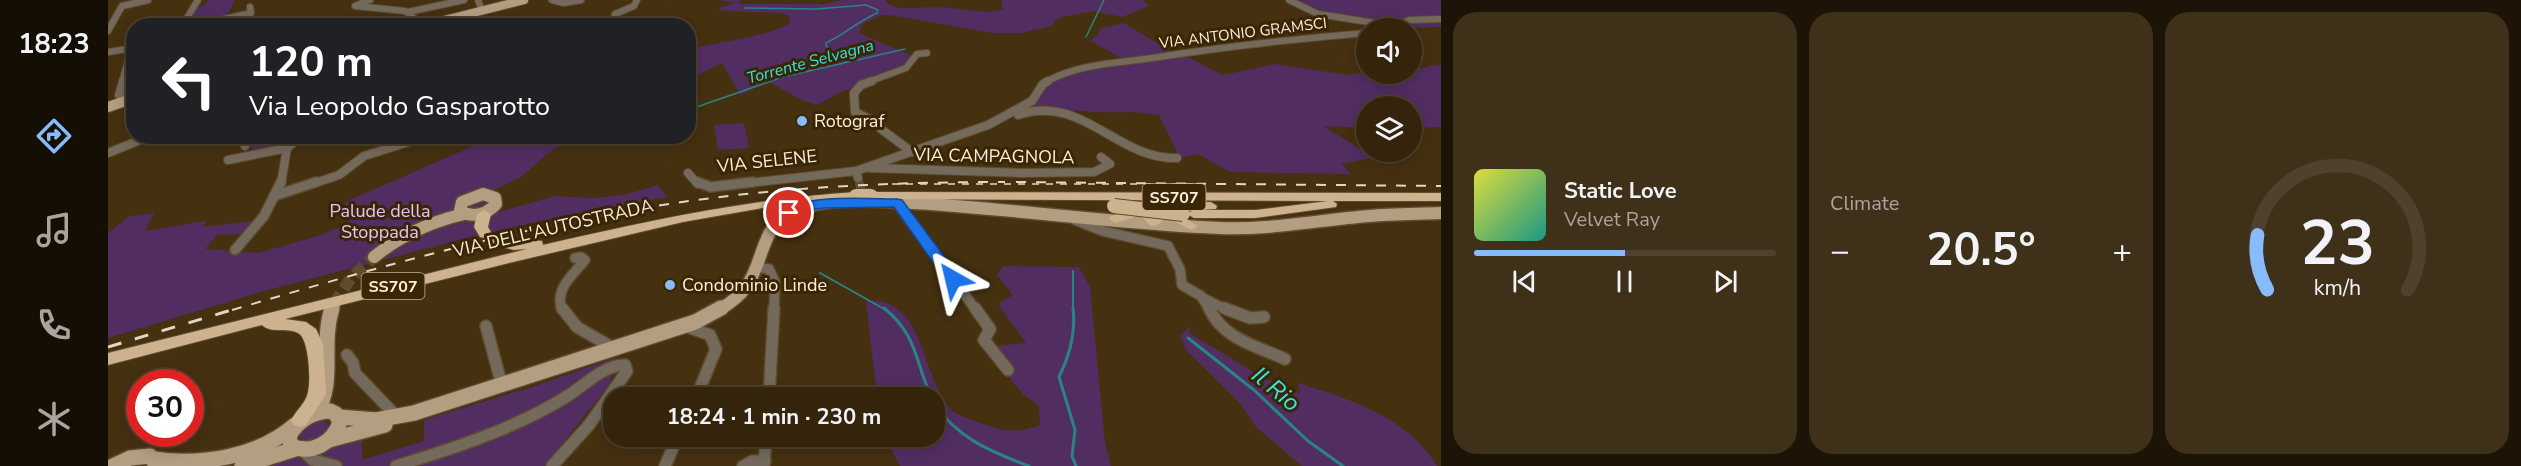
<!DOCTYPE html>
<html lang="en">
<head>
<meta charset="utf-8">
<style>
	:root { --surface:#34240c; --page:#3f301a; --text:#f1f3f6; --muted:#a9a49d; --line:#4e412d; --accent:#88bbfc }
	body { margin:0; font-family:"Nunito Sans",sans-serif; background:var(--page); color:var(--text); height:100vh; display:flex; flex-direction:column; font-size:22px; white-space:nowrap }
	* { box-sizing:border-box; margin:0 }
	p { font-size:20px; color:var(--muted) }
	.icon { flex:none; width:33px; height:33px; fill:none; stroke:currentColor; stroke-width:2; stroke-linecap:round; stroke-linejoin:round }
	.map { position:relative; flex:1; overflow:hidden }
	.sheet { display:flex; flex-direction:column; gap:12px; padding:12px; background:#1d1407; width:1080px }
	.sheet>* { flex:none }
	.top-card { position:absolute; left:18px; top:18px; width:570px; height:126px; border-radius:24px; box-shadow:0 3px 15px #0003,0 0 0 2px var(--line); background:#202124; color:#fff; overflow:hidden }
	.controls { position:absolute; left:1248px; top:18px; display:grid; gap:12px }
	.controls a { display:grid; place-items:center; width:66px; height:66px; border-radius:50%; background:var(--surface); box-shadow:0 3px 15px #0003,0 0 0 2px var(--line); font-size:30px }
	.speed { position:absolute; left:18px; top:369px; display:flex; gap:12px; font-size:30px; font-weight:700; text-align:center }
	.speed>* { display:grid; place-content:center; width:78px; height:78px; border-radius:50%; background:var(--surface); box-shadow:0 3px 15px #0003,0 0 0 2px var(--line); line-height:1 }
	.speed .limit { border:9px solid #d22; background:#fff; color:#111 }
	.pin { position:absolute; display:grid; place-items:center; width:51px; height:51px; color:#fff; margin:-26px; border:3px solid #fff; border-radius:50%; box-shadow:0 2px 6px #0007 }
	.me { position:absolute; width:66px; margin:-33px; rotate:323deg; stroke-linejoin:round; filter:drop-shadow(0 0 4px #0008) }
	.turn { display:flex; align-items:center; gap:21px; height:126px; padding:0 24px; font-size:27px }
	.turn .icon { width:78px; height:78px; stroke-width:2.5 }
	.turn b { display:block; font-size:42px; line-height:51px }
	.big { font-size:45px; font-weight:700; line-height:1.1 }
	.sheet .tile { flex:1; display:flex; flex-direction:column; justify-content:center; gap:9px; min-width:0; padding:0 21px; border-radius:24px; background:var(--page) }
	.sheet .dial { align-items:center; gap:0 }
	.dial svg { height:156px; overflow:visible; fill:none; stroke:var(--line); stroke-width:7; stroke-linecap:round; text-anchor:middle }
	.dial text { fill:var(--text); stroke:none }
	.song { display:flex; align-items:center; gap:18px }
	.cover { width:72px; height:72px; border-radius:9px; background:linear-gradient(135deg,hsl(60 70% 55%),hsl(170 70% 35%)) }
	.played { height:6px; border-radius:3px; background:linear-gradient(90deg,var(--accent) 50%,var(--line) 50%) }
	.keys { display:flex; justify-content:space-around; direction:ltr }
	.heat { display:flex; justify-content:space-between; align-items:center; font-size:33px; direction:ltr }
	.sheet .tiles { flex:1; display:grid; gap:12px; grid-template-columns:repeat(3,1fr) }
	.trip { position:absolute; left:495px; top:387px; width:342px; height:60px; border-radius:24px; background:var(--surface); box-shadow:0 3px 15px #0003,0 0 0 2px var(--line); font-weight:700; line-height:60px; text-align:center }
	main { display:flex; flex:1; min-height:0 }
	.dock { display:flex; flex-direction:column; width:108px; justify-content:space-around; align-items:center; background:#150e05; color:var(--muted) }
	.dock .icon { width:42px; height:42px }
	.dock .current { color:var(--accent) }
	.dock b { font-size:27px; color:var(--text) }
	.map>svg:first-child { display:block }
</style>
</head>
<body>
<main>
<nav class="dock">
<b>18:23</b>
<svg class="icon current" aria-label="directions" viewBox="0 0 24 24"><path d="M12 3l9 9-9 9-9-9zM9 14v-3h6M13 9l2 2-2 2"/></svg>
<svg class="icon" aria-label="music" viewBox="0 0 24 24"><path d="M9 18V5l10-2v13"/><circle cx="6" cy="18" r="3"/><circle cx="16" cy="16" r="3"/></svg>
<svg class="icon" aria-label="phone" viewBox="0 0 24 24"><path d="M5 4h4l2 5-3 2q2 4 5 5l2-3 5 2v4C11 20 4 13 5 4z"/></svg>
<svg class="icon" aria-label="climate" viewBox="0 0 24 24"><path d="M12 3v18M4 7l16 10M4 17L20 7"/></svg>
</nav>
<div class="map">
<svg width="1333" height="466" viewBox="0 0 1333 466">
	<rect width="100%" height="100%" fill="#453010"/>
	<!-- green -->
	<g fill="#522d62">
		<polygon points="100,0 127,0 118,18 77,25 90,7 97,5"/>
		<path d="M610 0H632L631 4H716L734 0H777L782 5 792 8 832 7 880 12 895 9 893 0H1035L1041 6 1014 17 986 11 954 17 947 20 944 26 914 33H884L782 15H774L754 24 751 33 804 56 792 71 733 92 709 105 694 100 659 81 632 95 614 63 581 79V49C600 44 673 34 682 22L681 16 674 13 615 11 610 8 628 3Z"/>
		<path d="M1186 0H1333V27L1295 28 1297 25C1259 21 1221 17 1186 0Z"/>
		<polygon points="1016,23 1065,53 1015,59 981,40 988,37 993,28"/>
		<path d="M1076 55 1115 75 1167 64 1239 75 1258 72 1304 74V71L1325 65 1333 66V127L1304 128V106H1258V128L1215 126 1266 157 1233 164 1243 174 1122 172 1090 154 1069 158 1070 154 1051 115C1029 111 1008 113 986 112 961 110 940 107 916 112L946 76Z"/>
		<polygon points="636,123 641,148 610,150 606,125"/>
		<path d="M388 136 466 137 439 154 413 177 370 198 381 203 370 211C341 207 328 214 308 235L447 196 485 198 516 195 550 185 559 197 450 217 358 238 160 290 0 338V233L22 216 46 213 37 231 98 221 95 227 149 220 138 234 109 235 97 249 150 253 210 236 241 223 237 202Z"/>
		<polygon points="171,137 190,137 177,146 147,154 138,142"/>
		<path d="M895 266 971 267 982 287 997 443 1003 466H792L776 437 826 436V398L769 397 758 301C819 296 812 380 845 411 852 417 866 420 875 424 896 432 911 433 932 425L931 406 915 394 876 347 918 343 890 304 905 295 889 275Z"/>
		<path d="M1083 326 1081 333 1154 377 1192 394 1190 383C1241 399 1300 417 1329 466H1194L1148 427 1132 403 1078 350 1072 335Z"/>
		<polygon points="506,358 503,382 437,466 159,466 254,439 254,460 316,441 316,420 430,385"/>
		<polygon points="212,419 221,424 217,434 204,441 193,439 192,433 197,425"/>
	</g>
	<g fill="none" stroke-linecap="round" stroke-linejoin="round">
		<!-- stream-far2 -->
		<g stroke="#298484" stroke-width="1.5">
			<path d="M637 8 708 9 758 5 770 10 769 13C749 22 737 34 718 43V46L738 62"/>
			<polyline points="978,37 996,0"/>
			<polyline points="580,110 675,77 797,49"/>
		</g>
		<!-- stream-far1 -->
		<g stroke="#298484" stroke-width="2">
			<polyline points="712,273 778,310"/>
			<polyline points="965,310 965,271"/>
		</g>
		<!-- stream -->
		<g stroke="#298484" stroke-width="3">
			<path d="M776 308C811 337 806 361 824 398"/>
			<path d="M965 308C968 333 962 355 951 377L967 430 964 456 968 466"/>
			<polyline points="1080,338 1146,390 1200,441 1235,466"/>
			<path d="M826 403C849 438 883 452 921 466"/>
		</g>
		<!-- minor-tunnel-far1 -->
		<polyline stroke="#604c2f" stroke-width="8" stroke-dasharray="8 4" stroke-linecap="butt" points="750,178 752,184"/>
		<!-- minor-tunnel -->
		<polyline stroke="#604c2f" stroke-width="9" stroke-dasharray="9 4.5" stroke-linecap="butt" points="751,182 756,200"/>
		<!-- major-tunnel -->
		<polyline stroke="#604c2f" stroke-width="12" stroke-dasharray="12 6" stroke-linecap="butt" points="226,304 243,278 266,257"/>
		<defs>
			<g id="minor-far3">
				<polyline points="262,0 247,6 297,11 315,25"/>
				<polyline points="370,0 374,11"/>
				<polyline points="444,0 455,3 473,0"/>
				<polyline points="1181,0 1210,14 1286,26"/>
				<polyline points="300,12 356,0"/>
				<polyline points="74,26 90,0"/>
				<polyline points="86,26 143,13 142,7"/>
				<polyline points="504,26 507,14 526,6 529,0"/>
				<polyline points="1282,28 1301,20 1333,19"/>
				<polyline points="0,31 14,6 40,0"/>
				<polyline points="0,52 26,48"/>
				<polyline points="14,82 23,49"/>
				<polyline points="760,82 798,68 809,54 819,53"/>
				<path d="M938 82C969 64 1009 63 1044 58 1115 47 1186 39 1258 33"/>
			</g>
			<g id="minor-far2">
				<polyline points="15,81 11,95 16,101"/>
				<polyline points="764,81 753,85 746,93 747,112 772,124 773,129 804,152"/>
				<path d="M910 115C974 93 1009 160 1069 158"/>
				<polyline points="132,136 137,146"/>
				<polyline points="0,153 42,136"/>
				<polyline points="120,160 179,148"/>
				<polyline points="762,168 914,173 986,172 1002,164 993,157"/>
				<polyline points="580,173 590,184"/>
				<polyline points="750,178 748,171 880,125 924,101 935,84 940,81"/>
				<polyline points="173,184 179,148 194,136"/>
				<polyline points="204,184 231,175 256,156 320,136"/>
				<polyline points="631,184 748,171"/>
			</g>
			<g id="minor-far1">
				<polyline points="589,182 603,187 645,182"/>
				<polyline points="169,195 208,182"/>
				<polyline points="789,203 868,310"/>
				<polyline points="967,220 995,231 1060,246 1072,269 1074,285 1093,296 1102,310"/>
				<polyline points="127,250 156,216 173,182"/>
				<polyline points="649,267 661,269 667,282 666,310"/>
				<polyline points="1095,298 1119,310"/>
				<path d="M454 310C446 289 465 275 477 260L473 257 467 258"/>
			</g>
			<g id="minor">
				<polyline points="454,308 469,327 505,348"/>
				<polyline points="867,308 882,329 876,340 900,370"/>
				<path d="M1101 308C1115 339 1148 346 1177 359"/>
				<polyline points="1116,308 1142,318 1156,317"/>
				<polyline points="378,326 394,386"/>
				<polyline points="577,326 602,335 608,349 588,398"/>
				<polyline points="239,355 245,363 247,373 289,417"/>
				<polyline points="661,398 666,308"/>
				<polyline points="194,450 205,460 228,466"/>
				<path d="M288 466C347 448 409 428 461 395 478 384 496 365 517 365L519 371 481 425 444 466"/>
				<polyline points="557,466 570,436"/>
				<polyline points="635,466 644,461 657,461"/>
				<polyline points="656,466 658,436"/>
			</g>
			<polyline id="major-far3" points="313,26 416,0"/>
			<polyline id="major-far2" points="0,107 26,98"/>
			<g id="major-far1">
				<path d="M375 194 387 198 388 204C378 215 365 218 352 211L354 202Z"/>
				<path d="M266 257C293 235 322 222 356 214"/>
				<polyline points="224,310 226,304"/>
				<path d="M611 310C621 304 631 297 638 287 655 264 653 229 680 214 713 195 769 201 805 203 907 209 1010 224 1112 228 1162 230 1211 220 1261 216 1285 214 1309 214 1333 213"/>
			</g>
			<g id="major">
				<path d="M222 411 228 414 232 422C225 443 204 455 183 446L181 436C190 420 204 412 222 411Z"/>
				<path d="M208 413C228 382 212 346 224 308"/>
				<polyline points="231,417 268,420 306,413 587,322 613,308"/>
				<polyline points="221,440 277,425"/>
				<path d="M46 459C94 466 150 457 187 425"/>
				<polyline points="5,466 22,458 42,456 48,464"/>
				<polyline points="134,466 187,449"/>
			</g>
			<g id="highway">
				<path d="M748 192 754 196 752 199 661 207 575 222 405 262 177 319 198 322 208 329 215 344 218 394 198 425 192 427 186 425 183 420C188 411 199 401 200 392 203 380 201 338 190 333 179 327 163 334 154 325L0 365V353L419 249 406 250 381 244 379 241 381 238C390 236 398 241 407 242 416 242 425 239 434 241L435 245C539 221 641 199 748 192Z"/>
				<path d="M763 192 1333 193V201H1225L1229 204 1228 207 1147 218H1086L1079 214 1085 210 1072 211 1070 214 1090 226 1083 230 1058 217C1047 230 1042 228 1033 215L1008 223 1001 219 1003 216 1039 204 1045 208 1046 215 1053 210 1050 207 1051 204 1056 203 1103 202 1109 206 1108 209 1092 210H1147L1220 201 759 199 757 196Z"/>
				<polygon points="376,210 383,214 380,227 384,234 377,238 372,237 366,227 369,214"/>
			</g>
		</defs>
		<!-- minor-far3 casing -->
		<use href="#minor-far3" stroke="#5f4b2d" stroke-width="8"/>
		<!-- minor-far2 casing -->
		<use href="#minor-far2" stroke="#5f4b2d" stroke-width="10"/>
		<!-- minor-far1 casing -->
		<use href="#minor-far1" stroke="#5f4b2d" stroke-width="12"/>
		<!-- minor casing -->
		<use href="#minor" stroke="#5f4b2d" stroke-width="14"/>
		<!-- major-far3 casing -->
		<use href="#major-far3" stroke="#5f4b2d" stroke-width="10"/>
		<!-- major-far2 casing -->
		<use href="#major-far2" stroke="#5f4b2d" stroke-width="12"/>
		<!-- major-far1 casing -->
		<use href="#major-far1" stroke="#5f4b2d" stroke-width="15"/>
		<!-- major casing -->
		<use href="#major" stroke="#5f4b2d" stroke-width="18"/>
		<!-- highway casing -->
		<use href="#highway" stroke="#5f4b2d" stroke-width="2"/>
		<!-- minor-far3 -->
		<use href="#minor-far3" stroke="#746a5c" stroke-width="6"/>
		<!-- minor-far2 -->
		<use href="#minor-far2" stroke="#746a5c" stroke-width="8"/>
		<!-- minor-far1 -->
		<use href="#minor-far1" stroke="#746a5c" stroke-width="9"/>
		<!-- minor -->
		<use href="#minor" stroke="#746a5c" stroke-width="11"/>
		<!-- major-far3 -->
		<use href="#major-far3" stroke="#b39e81" stroke-width="8"/>
		<!-- major-far2 -->
		<use href="#major-far2" stroke="#b39e81" stroke-width="10"/>
		<!-- major-far1 -->
		<use href="#major-far1" stroke="#b39e81" stroke-width="12"/>
		<!-- major -->
		<use href="#major" stroke="#b39e81" stroke-width="15"/>
		<!-- highway -->
		<use href="#highway" fill="#ccb28f" fill-rule="evenodd"/>
		<!-- rail-far2 -->
		<polyline stroke="#e5d6c2" stroke-width="1.5" stroke-dasharray="7 7" stroke-linecap="butt" points="784,184 1095,184"/>
		<!-- rail-far1 -->
		<g stroke="#e5d6c2" stroke-width="2" stroke-dasharray="10 10" stroke-linecap="butt">
			<polyline points="908,182 1333,186"/>
			<path d="M124 310C290 261 457 214 629 195 718 185 808 182 897 182"/>
		</g>
		<!-- rail -->
		<polyline stroke="#e5d6c2" stroke-width="3" stroke-dasharray="14 14" stroke-linecap="butt" points="0,347 130,308"/>
		<defs>
			<g id="highway-bridge">
				<polyline points="748,196 763,196"/>
				<polyline points="1006,206 1075,214"/>
			</g>
		</defs>
		<!-- highway-bridge casing -->
		<use href="#highway-bridge" stroke="#5f4b2d" stroke-width="16" stroke-linecap="butt"/>
		<!-- highway-bridge -->
		<use href="#highway-bridge" stroke="#ccb28f" stroke-width="14"/>
	</g>
	<!-- route -->
	<path fill="#1a73e8" stroke="#114b97" stroke-width="1.5" d="M789 199 794 200 850 275 852 279 850 282H839L786 207 716 208 701 210 681 217 674 213C693 193 762 199 789 199Z"/>
	<!-- markers -->
	<g fill="#88bbfc" stroke="#3a2604" stroke-width="2">
		<circle cx="694" cy="121" r="6"/>
		<circle cx="562" cy="285" r="6"/>
	</g>
	<g text-anchor="middle" stroke-width="6" stroke-linejoin="round" paint-order="stroke">
		<!-- far-street labels -->
		<g font-size="15" fill="#fceedc" stroke="#3a2604">
			<text transform="translate(1135 33) rotate(-7)" y="5">VIA ANTONIO GRAMSCI</text>
		</g>
		<!-- far-water labels -->
		<g font-size="16" font-style="italic" fill="#35e5e5" stroke="#3a2604">
			<text transform="translate(702 61) rotate(-15)" y="6">Torrente Selvagna</text>
		</g>
		<!-- shield labels -->
		<g fill="#3a2604" stroke="#c2b29b" stroke-width="1.5">
			<rect x="1034.5" y="184" width="63" height="26" rx="4.5"/>
			<rect x="253.5" y="273" width="63" height="26" rx="4.5"/>
		</g>
		<g font-size="16" font-weight="bold" fill="#fceedc">
			<text x="1066" y="203">SS707</text>
			<text x="285" y="292">SS707</text>
		</g>
		<!-- poi labels -->
		<g font-size="18" fill="#fceedc" stroke="#3a2604" text-anchor="start">
			<text x="706" y="127">Rotograf</text>
			<text x="574" y="291">Condominio Linde</text>
		</g>
		<!-- street labels -->
		<g font-size="18" fill="#fceedc" stroke="#3a2604">
			<text transform="translate(886 156) rotate(1)" y="6">VIA CAMPAGNOLA</text>
			<text transform="translate(659 161) rotate(-6)" y="6">VIA SELENE</text>
			<text transform="translate(445 228) rotate(-13)" y="6">VIA DELL'AUTOSTRADA</text>
		</g>
		<!-- park labels -->
		<g font-size="18" fill="#e5c2f6" stroke="#3a2604">
			<text x="272" y="217">Palude della<tspan x="272" dy="21">Stoppada</tspan></text>
		</g>
		<!-- near-water labels -->
		<g font-size="24" font-style="italic" fill="#35e5e5" stroke="#3a2604">
			<text transform="translate(1168 389) rotate(40)" y="8">Il Rio</text>
		</g>
	</g>
</svg>
<div class="controls">
<a><svg class="icon" aria-label="sound" viewBox="0 0 24 24"><path d="M4 9h4l5-4v14l-5-4H4zM17 9q2 3 0 6"/></svg></a>
<a><svg class="icon" aria-label="layers" viewBox="0 0 24 24"><path d="M12 4l9 5-9 5-9-5zM3 14l9 5 9-5"/></svg></a>
</div>
<div class="speed"><div class="limit">30</div></div>
<div class="pin" style="left:681px;top:213px;background:#d93025"><svg class="icon" aria-label="arrive" viewBox="0 0 24 24"><path d="M6 21V4h12l-3 4 3 4H6"/></svg></div>
<svg class="me" style="left:845px;top:279px" viewBox="-20 -20 40 40"><path d="M0-17L14 15 0 8-14 15z" fill="#1a73e8" stroke="#fff" stroke-width="4"/></svg>
<div class="trip">18:24 · 1 min · 230 m</div>
<div class="top-card">
<div class="turn"><svg class="icon" aria-label="left" viewBox="0 0 24 24"><path d="M17 20v-9H6M10 6l-5 5 5 5"/></svg><div><b>120 m</b>Via Leopoldo Gasparotto</div></div>
</div>
</div>
<section class="sheet">
<div class="tiles">
<div class="tile">
<div class="song"><i class="cover"></i><div><b>Static Love</b><p>Velvet Ray</p></div></div>
<div class="played"></div>
<div class="keys"><svg class="icon" aria-label="previous" viewBox="0 0 24 24"><path d="M18 5L8 12l10 7zM5 5v14"/></svg><svg class="icon" aria-label="pause" viewBox="0 0 24 24"><path d="M8 5v14M16 5v14"/></svg><svg class="icon" aria-label="next" viewBox="0 0 24 24"><path d="M6 5l10 7-10 7zM19 5v14"/></svg></div>
</div>
<div class="tile"><p>Climate</p>
<div class="heat"><a>−</a><b class="big">20.5°</b><a>+</a></div>
</div>
<div class="tile dial"><svg viewBox="0 0 100 80">
<path d="M14 69A42 42 0 1 1 86 69"/>
<path d="M14 69A42 42 0 0 1 9 41" stroke="#88bbfc"/>
<text x="50" y="56" font-size="32" font-weight="700">23</text>
<text x="50" y="72" font-size="11">km/h</text>
</svg></div>
</div>
</section>
</main>
</body>
</html>
